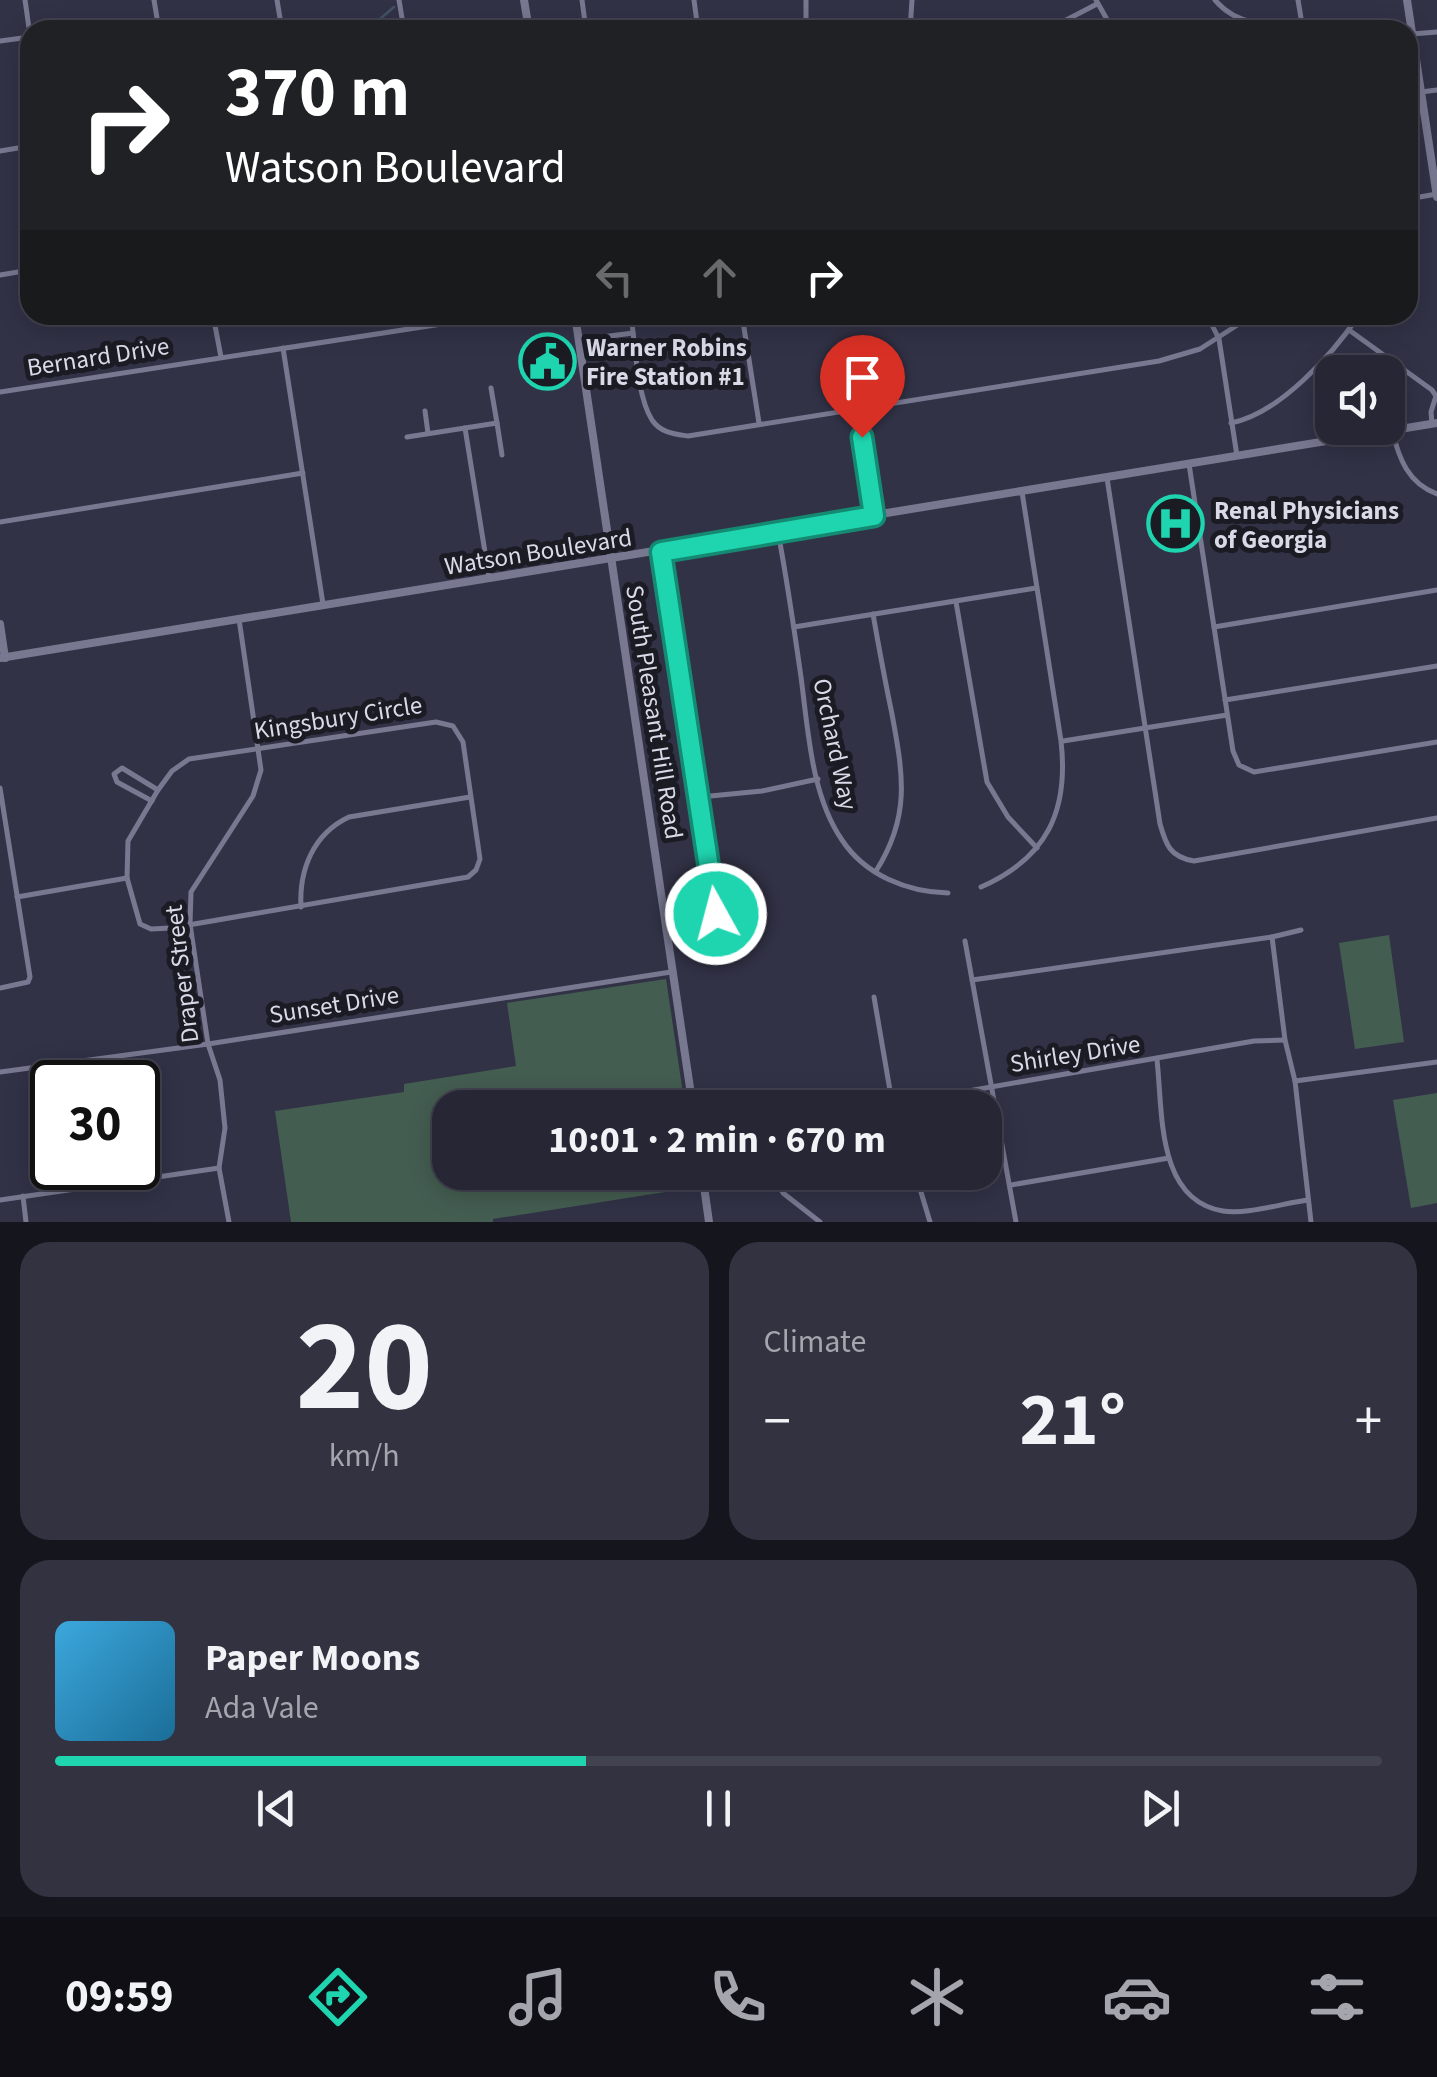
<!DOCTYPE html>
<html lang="en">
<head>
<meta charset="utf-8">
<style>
	:root { --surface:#262635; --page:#323241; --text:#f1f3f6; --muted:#a4a5ad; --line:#424350; --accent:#1fd5b0 }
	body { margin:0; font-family:"Source Sans 3",sans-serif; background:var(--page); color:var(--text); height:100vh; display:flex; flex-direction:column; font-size:38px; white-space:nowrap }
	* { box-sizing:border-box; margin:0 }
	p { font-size:32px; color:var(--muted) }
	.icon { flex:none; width:55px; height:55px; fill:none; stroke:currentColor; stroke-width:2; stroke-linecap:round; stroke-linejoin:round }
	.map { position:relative; height:1222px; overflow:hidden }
	.side { display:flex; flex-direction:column; gap:20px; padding:20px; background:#15151d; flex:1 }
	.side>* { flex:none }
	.banner { position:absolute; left:20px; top:20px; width:1398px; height:305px; border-radius:30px; box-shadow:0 5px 25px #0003,0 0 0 2px var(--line); background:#202124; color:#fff; overflow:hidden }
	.controls { position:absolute; left:1315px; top:355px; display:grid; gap:20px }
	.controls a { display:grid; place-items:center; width:90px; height:90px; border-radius:20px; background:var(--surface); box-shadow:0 5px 25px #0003,0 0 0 2px var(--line); font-size:50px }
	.speed { position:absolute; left:30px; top:1060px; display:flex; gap:20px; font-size:50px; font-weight:700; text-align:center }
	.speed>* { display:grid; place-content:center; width:130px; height:130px; border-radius:50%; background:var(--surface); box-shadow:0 5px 25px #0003,0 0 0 2px var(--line); line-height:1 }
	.speed .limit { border:5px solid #111; border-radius:15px; background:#fff; color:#111 }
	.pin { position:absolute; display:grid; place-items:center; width:85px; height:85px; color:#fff; margin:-102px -42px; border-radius:50% 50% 50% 0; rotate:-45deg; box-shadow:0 0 10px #0007 }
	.pin .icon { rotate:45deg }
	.me { position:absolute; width:110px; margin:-55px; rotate:353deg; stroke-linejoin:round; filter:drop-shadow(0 0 8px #0008) }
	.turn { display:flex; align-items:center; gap:35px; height:210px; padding:0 40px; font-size:45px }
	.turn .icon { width:130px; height:130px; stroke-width:2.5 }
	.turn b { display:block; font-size:70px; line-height:85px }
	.lanes { display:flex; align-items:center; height:95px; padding:0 40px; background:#0003; justify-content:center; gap:50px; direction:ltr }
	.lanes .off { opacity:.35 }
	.big { font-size:75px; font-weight:700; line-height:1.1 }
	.side .tile { flex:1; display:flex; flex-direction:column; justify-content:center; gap:15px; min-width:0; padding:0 35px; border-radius:30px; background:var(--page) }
	.side .dial { align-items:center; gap:0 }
	.dial b { font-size:130px; line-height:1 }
	.song { display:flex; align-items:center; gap:30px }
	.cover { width:120px; height:120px; border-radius:15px; background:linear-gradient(135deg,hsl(200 70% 55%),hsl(200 70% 35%)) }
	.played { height:10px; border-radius:5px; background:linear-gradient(90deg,var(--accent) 40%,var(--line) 40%) }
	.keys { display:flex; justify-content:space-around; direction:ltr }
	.heat { display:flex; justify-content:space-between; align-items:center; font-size:55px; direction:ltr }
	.side .tiles { flex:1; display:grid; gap:20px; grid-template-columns:1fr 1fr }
	.tile:last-child { grid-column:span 2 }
	.trip { position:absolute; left:432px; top:1090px; width:570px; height:100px; border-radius:30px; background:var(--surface); box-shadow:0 5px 25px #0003,0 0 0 2px var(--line); font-weight:700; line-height:100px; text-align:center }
	.menu { display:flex; height:160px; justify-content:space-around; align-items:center; background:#0f0f15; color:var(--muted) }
	.menu .icon { width:70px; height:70px }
	.menu .selected { color:var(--accent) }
	.menu b { font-size:45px; color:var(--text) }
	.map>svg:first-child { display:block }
</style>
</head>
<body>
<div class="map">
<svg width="1437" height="1222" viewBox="0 0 1437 1222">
	<rect width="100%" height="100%" fill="#323247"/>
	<!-- green -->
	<g fill="#445d51">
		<polygon points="1389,935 1404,1042 1355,1049 1339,943"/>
		<polygon points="666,979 685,1107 450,1108 450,1172 695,1173 697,1187 493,1219 493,1222 291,1222 275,1111 404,1092 404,1084 516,1066 507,1003"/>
		<polygon points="1437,1093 1437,1203 1411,1208 1393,1100"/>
	</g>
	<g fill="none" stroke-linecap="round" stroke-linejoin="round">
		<!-- stream -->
		<polyline stroke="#415462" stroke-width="2.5" points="367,30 394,7"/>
		<!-- street -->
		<g stroke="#787891" stroke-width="5">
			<polyline points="25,0 30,35"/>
			<polyline points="154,0 159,30"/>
			<polyline points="277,0 282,30"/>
			<polyline points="399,0 404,30"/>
			<polyline points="582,0 586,30"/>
			<polyline points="694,0 698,30"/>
			<polyline points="806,0 806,30"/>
			<polyline points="1096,0 1113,30"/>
			<path d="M1215 0C1239 28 1268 24 1302 22"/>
			<polyline points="1298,0 1303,30"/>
			<polyline points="910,30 912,0"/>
			<polyline points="1047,30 1097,4"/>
			<polyline points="1412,34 1437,32"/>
			<polyline points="0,41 30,37"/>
			<polyline points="1421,92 1437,90"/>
			<polyline points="0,151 30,146"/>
			<polyline points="1408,199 1437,194"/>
			<polyline points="0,275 30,270"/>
			<polyline points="213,315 221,357"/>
			<path d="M631 315C635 343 637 397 652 420 661 433 674 434 688 436L1159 361 1200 349 1253 315"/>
			<polyline points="742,315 759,423"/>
			<polyline points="1207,315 1219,339 1237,456"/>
			<polyline points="743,319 765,315"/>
			<polyline points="1349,330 1432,390 1436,396 1431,412 1432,424"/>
			<polyline points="579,340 633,333"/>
			<polyline points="283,348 323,604"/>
			<polyline points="0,392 500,315"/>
			<polyline points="425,411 428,433"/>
			<polyline points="858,411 875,516"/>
			<polyline points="497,423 502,455"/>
			<path d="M1231 423C1279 414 1333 354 1359 315"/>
			<polyline points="465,428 497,423 491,388"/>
			<path d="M1392 430C1399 459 1408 483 1437 494"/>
			<polyline points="407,437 465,428 489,577"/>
			<polyline points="1189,464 1233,751 1239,765 1254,772 1437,742"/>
			<path d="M1107 478 1160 824C1166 845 1170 857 1194 861L1437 818"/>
			<polyline points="0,522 303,473"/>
			<path d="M778 532C787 580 794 628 801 677 808 729 811 795 842 840 865 875 907 892 948 893"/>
			<polyline points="661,552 716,914 704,927 670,936"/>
			<polyline points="956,602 987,782 1008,817 1037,848"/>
			<path d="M873 614C879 648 885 681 892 714 903 774 911 816 876 871"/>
			<polyline points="794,627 1036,588"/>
			<polyline points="1214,627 1437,590"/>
			<polyline points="1225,700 1437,666"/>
			<polygon points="436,722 453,726 463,742 480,859 476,870 468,877 171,928 151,929 140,924 127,878 128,841 158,790 172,771 189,759"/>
			<polyline points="1063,741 1227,715"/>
			<polyline points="0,788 30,977 28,982 0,988"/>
			<polyline points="700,797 762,791 818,779"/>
			<polyline points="152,801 117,782 114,774 122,768 158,790"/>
			<path d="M981 887C1047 858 1069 811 1061 741L1022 492"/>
			<polyline points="17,897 127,878"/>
			<path d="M301 907C299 870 313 834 349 817L470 797"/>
			<polyline points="1272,937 1301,930"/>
			<polyline points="965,941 1016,1222"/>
			<polyline points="972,980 1272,937 1285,1040 1295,1081 1311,1222"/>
			<polyline points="874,997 893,1108"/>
			<path d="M1157 1060C1163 1112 1156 1200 1223 1211 1246 1215 1284 1203 1308 1200"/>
			<polyline points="0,1072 208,1044 671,972"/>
			<polyline points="1295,1081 1437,1062"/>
			<polyline points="871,1108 1254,1041 1285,1040"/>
			<polyline points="774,1172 783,1193 820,1222"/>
			<polyline points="915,1172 930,1222"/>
			<polyline points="1011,1185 1169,1158"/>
			<polyline points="23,1196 26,1222"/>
			<polyline points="0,1200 219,1168"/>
			<polyline points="229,1222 219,1168 225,1128 220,1080 208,1044 190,924 191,892 253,796 261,770 239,619"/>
		</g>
		<!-- secondary -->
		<g stroke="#787891" stroke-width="8">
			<polyline points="524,0 529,30"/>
			<polyline points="1407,0 1437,197"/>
			<polyline points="575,315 693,1108"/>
			<polyline points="0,624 5,658"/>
			<polyline points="0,658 1437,423"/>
			<polyline points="702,1172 709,1222"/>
		</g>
	</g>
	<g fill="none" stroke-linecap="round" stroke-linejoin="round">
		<defs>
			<polyline id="route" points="716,914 661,552 874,516 862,437"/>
		</defs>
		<!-- route casing -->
		<use href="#route" stroke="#148a72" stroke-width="25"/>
		<!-- route -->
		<use href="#route" stroke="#1fd5b0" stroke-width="18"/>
	</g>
	<!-- icons -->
	<defs>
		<symbol id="civic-ring" viewBox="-11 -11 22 22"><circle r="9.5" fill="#1b1b24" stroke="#1fd5b0" stroke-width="1.5"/><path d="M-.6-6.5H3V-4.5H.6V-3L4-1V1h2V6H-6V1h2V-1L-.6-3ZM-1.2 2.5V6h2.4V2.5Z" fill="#1fd5b0"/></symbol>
		<symbol id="hospital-ring" viewBox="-11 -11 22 22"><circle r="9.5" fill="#1b1b24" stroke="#1fd5b0" stroke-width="1.5"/><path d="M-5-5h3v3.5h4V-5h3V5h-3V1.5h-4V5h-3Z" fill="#1fd5b0"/></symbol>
	</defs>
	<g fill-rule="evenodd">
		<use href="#civic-ring" x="516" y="330" width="63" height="63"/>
		<use href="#hospital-ring" x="1144" y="492" width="63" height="63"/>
	</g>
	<g text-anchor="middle" stroke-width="10" stroke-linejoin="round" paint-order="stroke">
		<!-- poi labels -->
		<g font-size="25" font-weight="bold" fill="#d9dae8" stroke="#1b1b24" text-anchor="start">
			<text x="586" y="356">Warner Robins<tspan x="586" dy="29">Fire Station #1</tspan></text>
			<text x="1214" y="519">Renal Physicians<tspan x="1214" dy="29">of Georgia</tspan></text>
		</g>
		<!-- street labels -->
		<g font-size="25" fill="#d9dae8" stroke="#1b1b24">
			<text transform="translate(98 356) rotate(-9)" y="9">Bernard Drive</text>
			<text transform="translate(538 551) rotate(-9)" y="9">Watson Boulevard</text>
			<text transform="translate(655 712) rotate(81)" y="9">South Pleasant Hill Road</text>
			<text transform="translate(338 717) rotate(-9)" y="9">Kingsbury Circle</text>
			<text transform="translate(836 744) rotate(78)" y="9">Orchard Way</text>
			<text transform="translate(181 974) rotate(-97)" y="9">Draper Street</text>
			<text transform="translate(334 1004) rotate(-9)" y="9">Sunset Drive</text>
			<text transform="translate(1075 1053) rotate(-9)" y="9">Shirley Drive</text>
		</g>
	</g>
</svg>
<div class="controls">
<a><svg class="icon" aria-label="sound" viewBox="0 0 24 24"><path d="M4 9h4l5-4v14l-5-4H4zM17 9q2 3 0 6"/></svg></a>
</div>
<div class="speed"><div class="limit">30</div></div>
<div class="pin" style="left:862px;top:437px;background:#d93025"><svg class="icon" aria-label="arrive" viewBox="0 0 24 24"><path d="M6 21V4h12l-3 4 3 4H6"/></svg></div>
<svg class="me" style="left:716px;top:914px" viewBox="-20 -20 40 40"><circle r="17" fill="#1fd5b0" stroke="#fff" stroke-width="3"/><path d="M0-11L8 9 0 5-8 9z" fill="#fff"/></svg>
<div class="trip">10:01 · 2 min · 670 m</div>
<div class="banner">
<div class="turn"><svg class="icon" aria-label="right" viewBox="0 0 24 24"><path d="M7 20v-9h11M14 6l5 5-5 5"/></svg><div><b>370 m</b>Watson Boulevard</div></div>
<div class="lanes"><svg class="icon off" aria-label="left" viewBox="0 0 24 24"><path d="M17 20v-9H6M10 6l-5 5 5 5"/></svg><svg class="icon off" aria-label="ahead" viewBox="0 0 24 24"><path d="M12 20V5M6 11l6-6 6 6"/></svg><svg class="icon" aria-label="right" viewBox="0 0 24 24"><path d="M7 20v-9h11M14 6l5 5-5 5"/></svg></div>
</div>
</div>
<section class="side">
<div class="tiles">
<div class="tile dial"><b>20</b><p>km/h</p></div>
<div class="tile"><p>Climate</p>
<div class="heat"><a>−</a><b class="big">21°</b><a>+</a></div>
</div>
<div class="tile">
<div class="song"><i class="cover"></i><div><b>Paper Moons</b><p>Ada Vale</p></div></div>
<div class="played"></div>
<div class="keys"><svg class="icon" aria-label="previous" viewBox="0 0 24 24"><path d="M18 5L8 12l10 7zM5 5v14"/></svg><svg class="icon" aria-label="pause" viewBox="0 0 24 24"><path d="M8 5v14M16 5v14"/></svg><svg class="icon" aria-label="next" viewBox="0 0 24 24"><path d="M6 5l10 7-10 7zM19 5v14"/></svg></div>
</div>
</div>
</section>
<nav class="menu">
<b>09:59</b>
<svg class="icon selected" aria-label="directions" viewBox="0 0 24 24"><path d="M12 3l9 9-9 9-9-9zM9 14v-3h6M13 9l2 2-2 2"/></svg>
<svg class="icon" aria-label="music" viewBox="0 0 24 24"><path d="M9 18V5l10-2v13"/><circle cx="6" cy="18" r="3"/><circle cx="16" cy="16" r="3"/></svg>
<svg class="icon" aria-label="phone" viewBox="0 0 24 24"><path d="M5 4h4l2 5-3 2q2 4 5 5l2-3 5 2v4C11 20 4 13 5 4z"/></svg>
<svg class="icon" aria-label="climate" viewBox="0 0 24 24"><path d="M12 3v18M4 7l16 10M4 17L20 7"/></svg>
<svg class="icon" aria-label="car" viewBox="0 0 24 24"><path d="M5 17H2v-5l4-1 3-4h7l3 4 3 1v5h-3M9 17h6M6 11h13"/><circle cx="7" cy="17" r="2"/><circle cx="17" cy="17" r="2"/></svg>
<svg class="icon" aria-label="filters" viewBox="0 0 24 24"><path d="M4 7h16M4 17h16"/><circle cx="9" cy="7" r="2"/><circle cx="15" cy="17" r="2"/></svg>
</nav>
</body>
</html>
